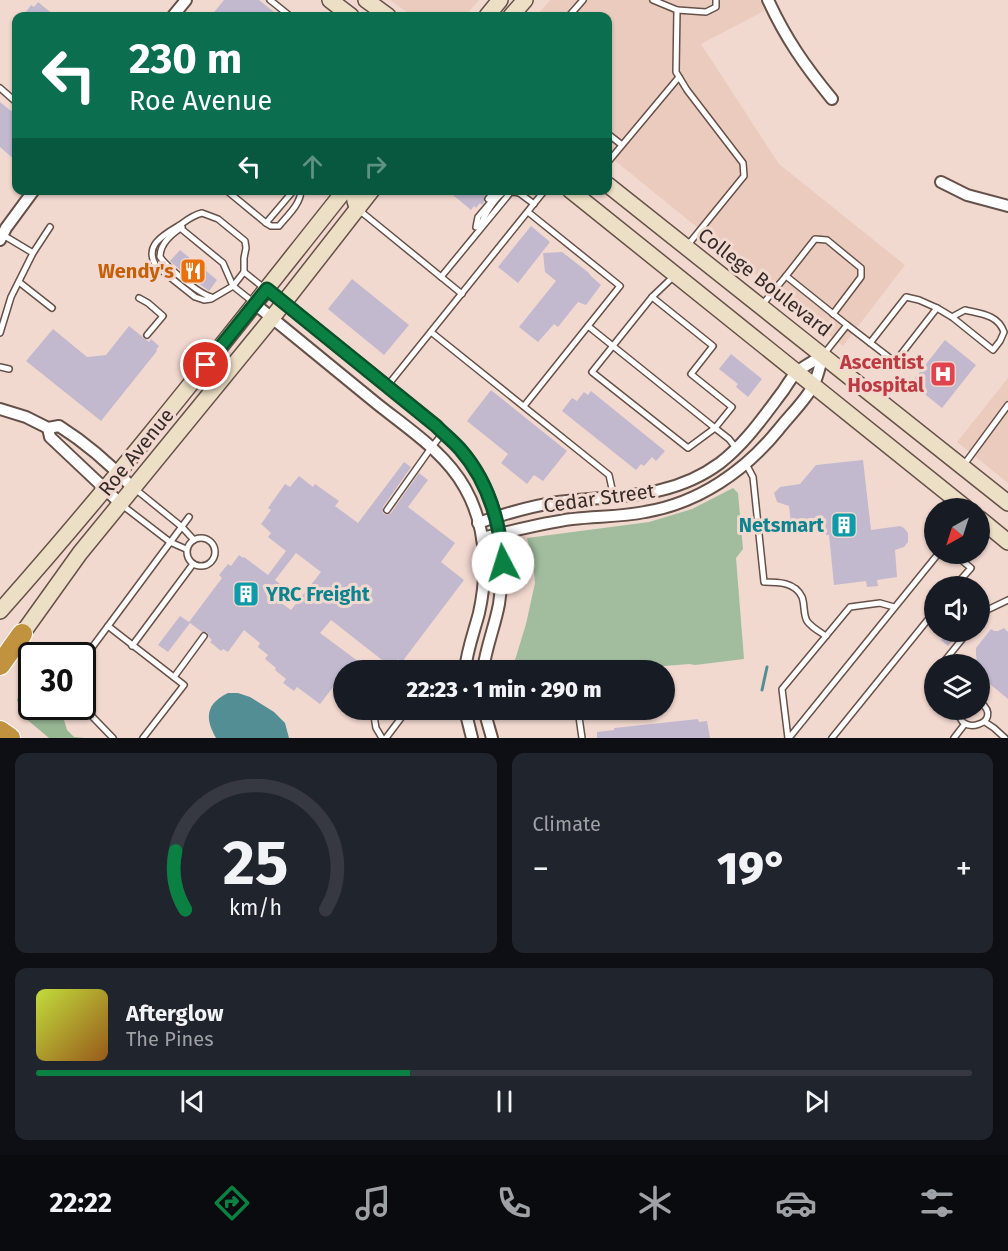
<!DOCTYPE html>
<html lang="en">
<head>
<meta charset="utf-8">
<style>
	:root { --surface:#171b24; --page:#20242c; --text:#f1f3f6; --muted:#9ea1a6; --line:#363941; --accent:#0b8043 }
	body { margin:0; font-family:"Fira Sans",sans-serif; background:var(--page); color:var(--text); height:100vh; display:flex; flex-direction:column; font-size:22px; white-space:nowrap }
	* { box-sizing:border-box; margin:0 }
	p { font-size:20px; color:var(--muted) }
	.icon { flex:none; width:33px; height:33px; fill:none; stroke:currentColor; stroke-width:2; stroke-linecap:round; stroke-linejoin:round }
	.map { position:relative; height:738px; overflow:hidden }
	.panel { display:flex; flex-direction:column; gap:15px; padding:15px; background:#0d0f14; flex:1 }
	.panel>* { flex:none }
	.hud { position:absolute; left:12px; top:12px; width:600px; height:183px; border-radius:12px; box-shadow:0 2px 4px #0004; background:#0b6e4f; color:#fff; overflow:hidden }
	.needle { width:39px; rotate:219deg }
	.tools { position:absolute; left:924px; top:498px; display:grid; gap:12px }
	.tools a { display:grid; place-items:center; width:66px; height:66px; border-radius:50%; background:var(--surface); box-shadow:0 2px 4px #0004; font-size:30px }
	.speed { position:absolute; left:18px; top:642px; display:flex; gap:12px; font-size:30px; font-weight:700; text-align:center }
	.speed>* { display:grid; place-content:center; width:78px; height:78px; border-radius:50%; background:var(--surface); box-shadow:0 2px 4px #0004; line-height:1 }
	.speed .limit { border:3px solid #111; border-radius:9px; background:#fff; color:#111 }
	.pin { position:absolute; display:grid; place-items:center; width:51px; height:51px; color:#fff; margin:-26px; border:3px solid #fff; border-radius:50%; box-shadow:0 2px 6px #0007 }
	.me { position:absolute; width:66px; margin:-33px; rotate:355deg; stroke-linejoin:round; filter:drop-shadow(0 0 4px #0008) }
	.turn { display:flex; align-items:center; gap:21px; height:126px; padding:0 18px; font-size:27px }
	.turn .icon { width:78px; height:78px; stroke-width:2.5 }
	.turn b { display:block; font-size:42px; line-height:51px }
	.lanes { display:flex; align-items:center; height:57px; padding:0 18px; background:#0003; justify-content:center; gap:30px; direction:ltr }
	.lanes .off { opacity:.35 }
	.big { font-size:45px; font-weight:800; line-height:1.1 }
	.panel .widget { flex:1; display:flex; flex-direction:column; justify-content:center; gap:9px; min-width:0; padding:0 21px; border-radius:12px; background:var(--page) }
	.panel .dial { align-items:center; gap:0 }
	.dial svg { height:156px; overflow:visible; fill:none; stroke:var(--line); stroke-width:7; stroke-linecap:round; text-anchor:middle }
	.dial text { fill:var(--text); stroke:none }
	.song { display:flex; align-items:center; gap:18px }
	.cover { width:72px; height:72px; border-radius:9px; background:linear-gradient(135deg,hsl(70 70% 55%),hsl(30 70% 35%)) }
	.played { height:6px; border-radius:3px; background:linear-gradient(90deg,var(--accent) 40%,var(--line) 40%) }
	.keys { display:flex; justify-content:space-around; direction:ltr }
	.heat { display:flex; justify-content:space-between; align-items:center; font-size:33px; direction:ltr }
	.panel .tiles { flex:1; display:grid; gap:15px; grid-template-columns:1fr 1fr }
	.widget:last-child { grid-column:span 2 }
	.trip { position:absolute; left:333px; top:660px; width:342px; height:60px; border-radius:30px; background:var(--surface); box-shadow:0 2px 4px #0004; font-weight:800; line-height:60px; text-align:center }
	.menu { display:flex; height:96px; justify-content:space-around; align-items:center; background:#090b0e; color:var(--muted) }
	.menu .icon { width:42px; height:42px }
	.menu .active { color:var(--accent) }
	.menu b { font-size:27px; color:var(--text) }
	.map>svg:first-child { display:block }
</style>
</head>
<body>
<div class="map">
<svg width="1008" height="738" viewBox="0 0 1008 738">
	<rect width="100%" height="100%" fill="#f2d9d0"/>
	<!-- built -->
	<g fill="#eccbbf">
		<polygon points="390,0 479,0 465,16 412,16"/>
		<polygon points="550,0 760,0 764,11 701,44 779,164 905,265 843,346 608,155 608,16 536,16"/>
		<polygon points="1008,378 1008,483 957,442"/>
	</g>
	<!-- green -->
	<polygon fill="#a1bd9e" points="733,488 738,493 743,549 736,558 744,659 695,665 689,664 615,670 523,670 517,665 515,660 526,624 535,583 533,563 527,538 649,522 692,509"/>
	<!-- forest -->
	<polygon fill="#97b793" points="31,685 32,706 48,707 51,712 64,720 67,730 74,737 85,738 49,738 24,717 17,700 20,692"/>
	<!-- water -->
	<path fill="#538e95" d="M228 693H238L250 697 274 712 285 723 289 738H216C205 719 205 704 228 693Z"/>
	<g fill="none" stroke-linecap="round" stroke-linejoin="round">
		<!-- stream -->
		<polyline stroke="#538e95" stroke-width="3" points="762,690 767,667"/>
	</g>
	<!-- building -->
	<g fill="#c2b9ce" fill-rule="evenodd">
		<polygon points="224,0 259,0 279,16 211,16"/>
		<polygon points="38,2 55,16 26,16 27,15 25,13 31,5 34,7"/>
		<polygon points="0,102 11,111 16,107 16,161 0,147"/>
		<polygon points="447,190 488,190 484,197 484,202 482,205 480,203 476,208 474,206 471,210"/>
		<polygon points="531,226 550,242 518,283 498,267"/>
		<polygon points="180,250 197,264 199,262 207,268 205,270 217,280 209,291 193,279 192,280 187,276 170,261"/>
		<polygon points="562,252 589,273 590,275 601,285 586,305 578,302 558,327 554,324 538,342 519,327 556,281 545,272 543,253"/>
		<polygon points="352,279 409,325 384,355 328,309"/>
		<polygon points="129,326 149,342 151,339 159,346 156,350 157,351 101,421 26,361 53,329 87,357 106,355"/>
		<polygon points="945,340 976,365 942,408 911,383"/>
		<polygon points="731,354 762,379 748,397 736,387 738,384 719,369"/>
		<polygon points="491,390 567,451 543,481 534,475 527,484 501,463 508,454 467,421"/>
		<polygon points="591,391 665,451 656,461 652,457 644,466 641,464 636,470 562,411 572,398 577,401 584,392 588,395"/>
		<polygon points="863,460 871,530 900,526 904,528 908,533 908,542 904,547 895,550 897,577 877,580 878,586 867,587 866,581 834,585 829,535 826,535 825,520 791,523 789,506 777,502 774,493 780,487 800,484 816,465"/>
		<path d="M404 462 411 467 383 507V513L387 515 391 513 419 473 428 480 408 507 455 543 441 562 464 580 402 662 398 659 391 667 331 620 320 633 370 670H344V686L337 682 320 704 297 687 294 691 283 683 286 679 275 670 276 668 265 659 268 655 258 647 260 643 244 630 228 652 223 649 221 651 210 642 212 640 209 637 207 632H202L190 623 168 652 158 645 180 616 189 622 222 578 219 575 228 564 231 566 239 555 243 558 244 557 268 575 286 551 268 537 271 533 261 524 271 510 268 508 285 484 290 487 299 476 313 487 315 484 339 501 335 506 358 523ZM296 553 321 572 291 610 277 600 285 588 275 580Z"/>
		<polygon points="1004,628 1008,632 1008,699 980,676 980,667 977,662 976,654 976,648 991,629 994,631 998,631"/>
		<polygon points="947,632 960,632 948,646 941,640"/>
		<polygon points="698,719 699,722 707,721 710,738 597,738 597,732 614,730 614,728"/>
	</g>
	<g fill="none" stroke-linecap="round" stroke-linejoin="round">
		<defs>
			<g id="lane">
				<polyline points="270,0 290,16"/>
				<polyline points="653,0 677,10 676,72 687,90 743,163 744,176 687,246"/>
				<polyline points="677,10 706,12 716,7 716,0"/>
				<polyline points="569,16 583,0"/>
				<polyline points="0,88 16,102"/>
				<polyline points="608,134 622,145"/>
				<polyline points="608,162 679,77"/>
				<polyline points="226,190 266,223 294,190"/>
				<polyline points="518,192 534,204"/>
				<polyline points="488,199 495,190"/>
				<polyline points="359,210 462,294"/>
				<path d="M202 213 218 219 245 241 246 248 244 258V272L233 286 211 299 204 300 195 297 156 266C143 245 165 234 180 225 187 220 193 215 202 213Z"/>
				<path d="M266 223 271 226H279C287 216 301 204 301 190"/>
				<polyline points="179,227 223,263 233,286 253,302"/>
				<path d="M182 227C172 234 160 243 160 257 168 268 198 293 211 297"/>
				<polyline points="476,227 478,217 495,197"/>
				<path d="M479 228C485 214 494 199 506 190"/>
				<polyline points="33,253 50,227"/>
				<polyline points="244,272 264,288"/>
				<polyline points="674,276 652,297 592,372 688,448 715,428 729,439 736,448"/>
				<polyline points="786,276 815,239 827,240 861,268 861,277 833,314"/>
				<polyline points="441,277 510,193 513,192 520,193"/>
				<polyline points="19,282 52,308"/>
				<polyline points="139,298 148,303 163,316 147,335"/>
				<polyline points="762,305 786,276 847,325 824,354"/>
				<path d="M937 308 952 317 993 350 1000 341 1004 332C998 315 982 314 965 310L952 317"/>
				<polyline points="847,325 895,362 937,308 919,300 906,297 870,343"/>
				<polyline points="588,326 715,428 732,407 691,374 713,346 652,297"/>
				<polyline points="431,332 609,475 614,498"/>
				<polyline points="0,333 11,297 33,253 3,235"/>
				<polyline points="0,367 9,369"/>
				<polyline points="388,385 545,190"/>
				<polyline points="524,406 620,286 528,212"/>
				<path d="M746 464 753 477 764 582C778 582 795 582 802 597 805 605 803 614 807 621 811 627 820 632 826 636L782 689 788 738"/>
				<polyline points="963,466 1008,405"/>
				<polyline points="134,488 182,527 194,540"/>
				<polyline points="122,505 170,542 186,549"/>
				<polyline points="387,510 431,448 443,433"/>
				<circle cx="201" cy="552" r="14"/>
				<polyline points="954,554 971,568 955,586"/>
				<polyline points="980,617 985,611 1008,600"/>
				<polyline points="108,626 184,685 143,738"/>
				<polyline points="826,636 850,607 880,603 894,607"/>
				<polyline points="132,646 193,564"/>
				<polyline points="82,661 189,517"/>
				<polyline points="942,664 968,632"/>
				<path d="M437 670C454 663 476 669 494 670"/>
				<polyline points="934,674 930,679 934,682"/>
				<polyline points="174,677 204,636"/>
				<polyline points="82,706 113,738"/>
				<polyline points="373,710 376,728 382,738"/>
				<polyline points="578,710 582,738"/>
				<path d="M960 710C955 738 1007 723 980 702"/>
				<polyline points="985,722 994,728 1005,738"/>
				<polyline points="386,738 407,710"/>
				<polyline points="789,738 938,554"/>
				<polyline points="832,738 934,612"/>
				<polyline points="954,738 964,725"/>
			</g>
			<g id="street">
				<path d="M768 0C786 39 805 66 832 99"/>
				<polyline points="173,16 186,0"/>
				<polyline points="941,182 967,195 1008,206"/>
				<polyline points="0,240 6,228 34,190"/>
				<path d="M267 289 437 426C444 434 453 441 460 449 497 490 508 550 499 604 495 626 486 647 483 670"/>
				<path d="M255 304C295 337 336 370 376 403 407 428 445 452 465 488 477 509 483 534 484 558 485 576 483 595 479 613 474 632 467 650 465 670"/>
				<path d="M0 409 26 417 48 428 59 426C86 443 111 465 133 488"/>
				<polyline points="48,428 50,437 121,504"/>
				<path d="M478 523C504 514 531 506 558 502 616 495 670 500 720 463 745 444 764 416 783 391 787 385 791 378 796 373 803 366 815 361 823 355"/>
				<path d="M482 538C512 531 542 523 572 519 596 516 621 517 645 512 699 503 745 471 779 429 789 416 805 401 813 386 818 377 820 365 823 355"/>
				<polyline points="465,710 472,738"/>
				<polyline points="484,710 492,738"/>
			</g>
			<g id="secondary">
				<polyline points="330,0 351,16"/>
				<polyline points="366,0 388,16"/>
				<polyline points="487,16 500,0"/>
				<polyline points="511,16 525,0"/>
				<polyline points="608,185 1008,503"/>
				<path d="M358 190C352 196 355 202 358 209"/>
				<polyline points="570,190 966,508"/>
				<polyline points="980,519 1008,542"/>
				<path d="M0 611C121 475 232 332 345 190"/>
				<polyline points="14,642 22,634 80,553 272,318 372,190"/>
			</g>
			<g id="highway">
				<polyline points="0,665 22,634"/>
				<polyline points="0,731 10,738"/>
			</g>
		</defs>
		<!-- lane casing -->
		<use href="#lane" stroke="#665149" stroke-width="8"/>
		<!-- street casing -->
		<use href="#street" stroke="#665149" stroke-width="14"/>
		<!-- secondary casing -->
		<use href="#secondary" stroke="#665149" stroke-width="18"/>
		<!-- highway casing -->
		<use href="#highway" stroke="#fff" stroke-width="22"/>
		<!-- lane -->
		<use href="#lane" stroke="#fff" stroke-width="5"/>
		<!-- street -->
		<use href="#street" stroke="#fff" stroke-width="10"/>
		<!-- secondary -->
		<use href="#secondary" stroke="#eddfc5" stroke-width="15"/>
		<!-- highway -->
		<use href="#highway" stroke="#c2933f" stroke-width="20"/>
	</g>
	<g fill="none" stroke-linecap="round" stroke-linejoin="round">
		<defs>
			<path id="route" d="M206 365 267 289 436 426C444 434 453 441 460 449 488 481 500 522 503 563"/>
		</defs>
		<!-- route casing -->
		<use href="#route" stroke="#07532c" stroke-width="15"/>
		<!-- route -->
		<use href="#route" stroke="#0b8043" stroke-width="10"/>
	</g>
	<!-- icons -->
	<defs>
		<symbol id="restaurant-square" viewBox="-11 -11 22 22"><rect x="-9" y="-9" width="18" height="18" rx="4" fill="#e8710a" stroke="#f2d9d0"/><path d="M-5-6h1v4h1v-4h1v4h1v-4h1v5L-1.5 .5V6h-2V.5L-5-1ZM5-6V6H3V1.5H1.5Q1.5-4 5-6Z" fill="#fff"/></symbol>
		<symbol id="hospital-square" viewBox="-11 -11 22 22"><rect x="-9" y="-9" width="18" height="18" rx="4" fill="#e0444e" stroke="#f2d9d0"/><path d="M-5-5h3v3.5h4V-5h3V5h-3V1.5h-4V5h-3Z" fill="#fff"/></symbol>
		<symbol id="building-square" viewBox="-11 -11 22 22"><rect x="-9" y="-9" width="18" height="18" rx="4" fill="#0f9aa8" stroke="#f2d9d0"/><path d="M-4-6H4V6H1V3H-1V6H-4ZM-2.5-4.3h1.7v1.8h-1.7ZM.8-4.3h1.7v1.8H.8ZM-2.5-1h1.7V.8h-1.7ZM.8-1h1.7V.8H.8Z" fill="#fff"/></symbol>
	</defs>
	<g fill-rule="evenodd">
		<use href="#restaurant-square" x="178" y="256" width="30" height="30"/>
		<use href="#hospital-square" x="928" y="359" width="30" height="30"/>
		<use href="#building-square" x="829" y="510" width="30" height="30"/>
		<use href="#building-square" x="231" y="579" width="30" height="30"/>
	</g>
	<g text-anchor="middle" stroke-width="6" stroke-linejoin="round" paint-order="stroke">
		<!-- food labels -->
		<g font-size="20" font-weight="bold" fill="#c56008" stroke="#f2d9d0" text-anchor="end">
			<text x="174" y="278">Wendy's</text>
		</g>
		<!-- street labels -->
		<g font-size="20" fill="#352b28" stroke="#f2d9d0">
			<text transform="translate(765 282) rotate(38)" y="7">College Boulevard</text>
			<text transform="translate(136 452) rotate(-51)" y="7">Roe Avenue</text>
			<text transform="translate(599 498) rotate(-8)" y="7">Cedar Street</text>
		</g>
		<!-- health labels -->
		<g font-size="20" font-weight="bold" fill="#be3a42" stroke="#f2d9d0" text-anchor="end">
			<text x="924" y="369">Ascentist<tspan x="924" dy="23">Hospital</tspan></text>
		</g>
		<!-- culture labels -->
		<g font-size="20" font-weight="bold" fill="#0d838f" stroke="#f2d9d0" text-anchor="end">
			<text x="824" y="532">Netsmart</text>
			<text x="266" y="601" text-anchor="start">YRC Freight</text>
		</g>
	</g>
</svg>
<div class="tools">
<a><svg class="needle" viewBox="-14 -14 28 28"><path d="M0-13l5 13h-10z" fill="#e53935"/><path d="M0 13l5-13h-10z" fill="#9ea1a6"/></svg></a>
<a><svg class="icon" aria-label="sound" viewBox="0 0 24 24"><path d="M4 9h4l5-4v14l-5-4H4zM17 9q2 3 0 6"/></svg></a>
<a><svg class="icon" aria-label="layers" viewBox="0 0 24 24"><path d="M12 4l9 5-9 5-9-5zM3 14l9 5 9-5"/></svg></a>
</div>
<div class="speed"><div class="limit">30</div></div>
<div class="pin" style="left:206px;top:365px;background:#d93025"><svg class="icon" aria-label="arrive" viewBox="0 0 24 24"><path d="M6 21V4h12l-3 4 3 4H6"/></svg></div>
<svg class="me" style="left:503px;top:563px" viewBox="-20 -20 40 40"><circle r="19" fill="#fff"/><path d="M0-13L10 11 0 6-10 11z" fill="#0b8043"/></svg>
<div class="trip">22:23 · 1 min · 290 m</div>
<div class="hud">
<div class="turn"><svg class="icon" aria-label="left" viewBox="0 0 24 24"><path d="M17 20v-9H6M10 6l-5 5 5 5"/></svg><div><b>230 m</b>Roe Avenue</div></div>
<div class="lanes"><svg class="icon" aria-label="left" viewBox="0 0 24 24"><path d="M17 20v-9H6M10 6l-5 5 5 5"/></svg><svg class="icon off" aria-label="ahead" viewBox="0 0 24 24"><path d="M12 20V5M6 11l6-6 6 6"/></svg><svg class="icon off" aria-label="right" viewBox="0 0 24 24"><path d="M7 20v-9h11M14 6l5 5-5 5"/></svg></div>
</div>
</div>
<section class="panel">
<div class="tiles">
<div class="widget dial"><svg viewBox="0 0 100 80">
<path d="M14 69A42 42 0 1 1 86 69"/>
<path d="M14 69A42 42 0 0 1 9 39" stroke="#0b8043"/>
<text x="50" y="56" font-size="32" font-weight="700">25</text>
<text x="50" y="72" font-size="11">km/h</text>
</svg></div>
<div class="widget"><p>Climate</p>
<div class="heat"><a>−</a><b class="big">19°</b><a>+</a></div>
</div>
<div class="widget">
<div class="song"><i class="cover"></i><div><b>Afterglow</b><p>The Pines</p></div></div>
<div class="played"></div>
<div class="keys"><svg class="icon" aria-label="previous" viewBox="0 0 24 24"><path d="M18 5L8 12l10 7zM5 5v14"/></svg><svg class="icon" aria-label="pause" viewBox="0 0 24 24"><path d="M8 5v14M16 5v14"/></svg><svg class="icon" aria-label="next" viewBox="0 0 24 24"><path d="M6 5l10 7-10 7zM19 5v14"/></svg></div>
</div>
</div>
</section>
<nav class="menu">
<b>22:22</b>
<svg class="icon active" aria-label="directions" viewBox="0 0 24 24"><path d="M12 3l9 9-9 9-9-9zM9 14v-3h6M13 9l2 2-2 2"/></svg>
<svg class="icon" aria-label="music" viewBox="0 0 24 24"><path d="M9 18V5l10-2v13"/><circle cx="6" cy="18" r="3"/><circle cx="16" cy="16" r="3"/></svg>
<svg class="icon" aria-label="phone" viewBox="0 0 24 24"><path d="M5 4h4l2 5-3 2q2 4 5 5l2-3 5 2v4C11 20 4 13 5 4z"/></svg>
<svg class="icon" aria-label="climate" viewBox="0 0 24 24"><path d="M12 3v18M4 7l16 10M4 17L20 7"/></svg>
<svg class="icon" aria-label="car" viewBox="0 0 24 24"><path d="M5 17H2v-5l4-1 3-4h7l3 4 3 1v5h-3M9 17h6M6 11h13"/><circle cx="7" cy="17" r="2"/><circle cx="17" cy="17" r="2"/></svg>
<svg class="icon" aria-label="filters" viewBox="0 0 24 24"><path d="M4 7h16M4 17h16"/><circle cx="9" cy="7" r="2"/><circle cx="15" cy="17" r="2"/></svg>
</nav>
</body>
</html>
